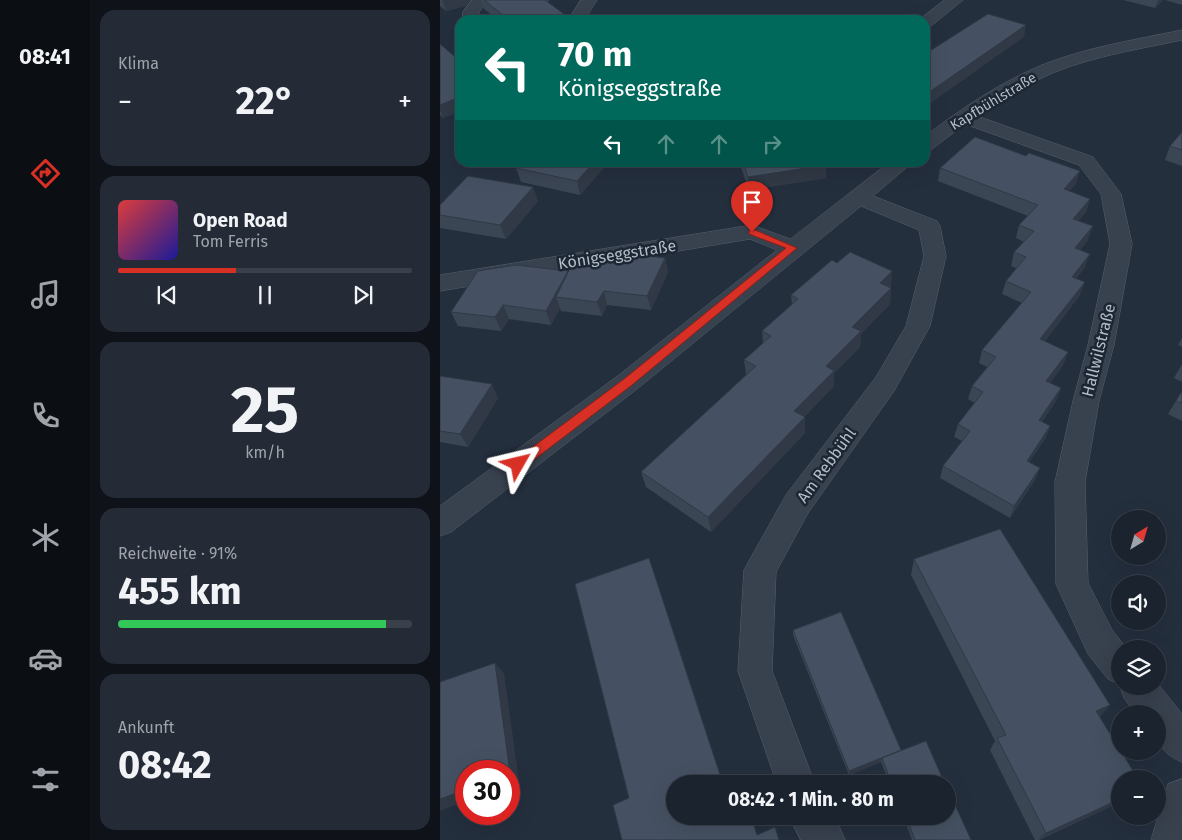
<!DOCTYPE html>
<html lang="de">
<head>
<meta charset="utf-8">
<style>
	:root { --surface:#1b232e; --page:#242b36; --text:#f1f3f6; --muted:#a0a4aa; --line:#39404a; --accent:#d93025 }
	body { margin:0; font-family:"Fira Sans",sans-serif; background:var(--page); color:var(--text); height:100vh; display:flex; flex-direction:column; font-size:19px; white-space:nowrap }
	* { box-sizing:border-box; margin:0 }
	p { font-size:16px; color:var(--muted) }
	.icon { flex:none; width:28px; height:28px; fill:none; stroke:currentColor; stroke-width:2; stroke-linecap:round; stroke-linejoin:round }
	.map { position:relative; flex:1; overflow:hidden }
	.drawer { display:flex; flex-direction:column; gap:10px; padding:10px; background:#0f1319; width:350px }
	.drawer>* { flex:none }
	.hud { position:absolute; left:15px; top:15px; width:475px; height:152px; border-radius:15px; box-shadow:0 5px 20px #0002,0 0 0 1px var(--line); background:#00695c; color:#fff; overflow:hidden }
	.needle { width:32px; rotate:37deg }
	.fabs { position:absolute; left:671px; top:510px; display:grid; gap:10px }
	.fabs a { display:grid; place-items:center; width:55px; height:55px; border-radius:50%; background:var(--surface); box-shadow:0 5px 20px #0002,0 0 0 1px var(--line); font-size:25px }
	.speed { position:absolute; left:15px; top:760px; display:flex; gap:10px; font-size:25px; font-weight:700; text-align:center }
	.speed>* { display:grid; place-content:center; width:65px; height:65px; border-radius:50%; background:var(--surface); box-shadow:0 5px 20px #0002,0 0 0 1px var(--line); line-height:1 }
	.speed .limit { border:8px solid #d22; background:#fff; color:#111 }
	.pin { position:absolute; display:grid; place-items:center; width:42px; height:42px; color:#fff; margin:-51px -21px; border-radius:50% 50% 50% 0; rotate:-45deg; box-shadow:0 0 5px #0007 }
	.pin .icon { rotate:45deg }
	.me { position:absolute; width:55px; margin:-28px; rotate:53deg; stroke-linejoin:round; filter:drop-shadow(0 0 4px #0008) }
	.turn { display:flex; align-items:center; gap:18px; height:105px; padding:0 20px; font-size:22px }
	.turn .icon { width:65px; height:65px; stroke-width:2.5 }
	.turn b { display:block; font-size:35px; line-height:42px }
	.lanes { display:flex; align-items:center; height:48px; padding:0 20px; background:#0003; justify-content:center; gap:25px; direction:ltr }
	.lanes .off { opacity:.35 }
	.big { font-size:38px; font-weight:700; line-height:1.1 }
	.drawer .tile { flex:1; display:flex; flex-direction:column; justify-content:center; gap:8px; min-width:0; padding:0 18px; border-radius:15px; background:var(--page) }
	.drawer .dial { align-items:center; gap:0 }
	.dial b { font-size:65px; line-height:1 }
	.song { display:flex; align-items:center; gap:15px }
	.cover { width:60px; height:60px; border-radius:8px; background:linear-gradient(135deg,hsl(0 70% 55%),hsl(240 70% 35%)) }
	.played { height:5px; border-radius:2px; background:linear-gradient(90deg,var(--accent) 40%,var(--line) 40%) }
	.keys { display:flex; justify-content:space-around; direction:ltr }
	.heat { display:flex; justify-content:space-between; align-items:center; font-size:28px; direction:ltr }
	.charge { height:8px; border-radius:4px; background:linear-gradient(90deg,#34c759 91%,var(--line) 0) }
	.trip { position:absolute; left:226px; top:775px; width:290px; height:50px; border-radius:25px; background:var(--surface); box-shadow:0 5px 20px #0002,0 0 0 1px var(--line); font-weight:700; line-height:50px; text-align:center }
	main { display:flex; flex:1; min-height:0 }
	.tab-bar { display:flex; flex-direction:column; width:90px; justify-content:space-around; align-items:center; background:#0b0e12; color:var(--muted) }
	.tab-bar .icon { width:35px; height:35px }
	.tab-bar .current { color:var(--accent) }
	.tab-bar b { font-size:22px; color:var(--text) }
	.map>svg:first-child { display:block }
</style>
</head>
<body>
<main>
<nav class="tab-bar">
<b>08:41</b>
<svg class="icon current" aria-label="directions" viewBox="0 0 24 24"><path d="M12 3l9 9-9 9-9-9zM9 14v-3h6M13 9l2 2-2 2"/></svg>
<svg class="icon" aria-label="music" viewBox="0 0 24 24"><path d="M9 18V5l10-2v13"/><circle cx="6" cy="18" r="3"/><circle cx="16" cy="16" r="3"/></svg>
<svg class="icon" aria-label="phone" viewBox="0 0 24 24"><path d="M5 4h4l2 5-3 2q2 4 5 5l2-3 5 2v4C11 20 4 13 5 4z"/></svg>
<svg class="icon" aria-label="climate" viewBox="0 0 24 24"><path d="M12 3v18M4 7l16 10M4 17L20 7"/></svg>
<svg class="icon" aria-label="car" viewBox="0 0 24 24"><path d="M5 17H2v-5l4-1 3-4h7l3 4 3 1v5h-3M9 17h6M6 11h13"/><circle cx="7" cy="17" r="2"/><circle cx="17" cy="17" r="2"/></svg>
<svg class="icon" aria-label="filters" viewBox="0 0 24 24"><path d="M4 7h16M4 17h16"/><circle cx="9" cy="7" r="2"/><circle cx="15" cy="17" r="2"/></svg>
</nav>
<section class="drawer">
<div class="tile"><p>Klima</p>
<div class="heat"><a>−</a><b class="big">22°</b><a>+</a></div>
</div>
<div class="tile">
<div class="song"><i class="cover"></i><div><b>Open Road</b><p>Tom Ferris</p></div></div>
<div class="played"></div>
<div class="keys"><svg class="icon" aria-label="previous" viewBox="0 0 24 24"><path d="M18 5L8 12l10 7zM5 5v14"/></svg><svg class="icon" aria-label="pause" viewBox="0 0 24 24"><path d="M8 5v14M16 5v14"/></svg><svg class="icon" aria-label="next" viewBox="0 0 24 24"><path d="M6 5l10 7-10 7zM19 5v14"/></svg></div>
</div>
<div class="tile dial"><b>25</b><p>km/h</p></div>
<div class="tile"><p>Reichweite · 91%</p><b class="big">455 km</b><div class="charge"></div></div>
<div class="tile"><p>Ankunft</p><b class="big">08:42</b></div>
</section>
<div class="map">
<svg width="742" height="840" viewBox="0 0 742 840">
	<rect width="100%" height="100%" fill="#242f3e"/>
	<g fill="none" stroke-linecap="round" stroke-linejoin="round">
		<defs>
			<g id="minor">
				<polygon points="32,0 48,0 39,12 38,20 22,20 23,12"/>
				<polygon points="141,0 157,0 147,16 148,20 132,20 131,16"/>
				<polygon points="505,0 523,0 491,26 485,28 485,20 479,20"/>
				<path d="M742 30V40C699 49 655 56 615 72 587 84 562 99 537 116L653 157 681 194 692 244 674 345 659 401 645 482 648 583 672 630 687 649H680V686H718V684L742 714V762C715 750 718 740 718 714H696L684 698 679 684 668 679 648 654 616 584 615 482 633 401 648 345 670 244 661 194 639 165 525 124 492 149 485 151V136C521 109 559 83 602 65 647 47 695 40 742 30Z"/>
				<polygon points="450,162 473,162 433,196 497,221 500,226 506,256 490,326 454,391 368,513 336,572 332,671 375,784 337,784 298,671 304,570 346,495 436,377 466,326 484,256 479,230 421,206 197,389 11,532 0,536 0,506 179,375 337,250 310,239 0,291 0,275 312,225 350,239"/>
				<polygon points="742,779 742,840 711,840 728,784"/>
				<polygon points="349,816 392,816 399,826 405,840 361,840"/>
			</g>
		</defs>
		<!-- minor casing -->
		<use href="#minor" stroke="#565f6c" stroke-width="1"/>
		<!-- minor -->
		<use href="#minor" fill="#38414e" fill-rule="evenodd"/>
	</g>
	<!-- wall -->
	<g fill="#3b4654">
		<polygon points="0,0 30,0 26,6 6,11 0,6"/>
		<polygon points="41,0 109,0 109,1 107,2 132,20 58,20 44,9"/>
		<polygon points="683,0 723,0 715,8"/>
		<polygon points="725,0 742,0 742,5"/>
		<polygon points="0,44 3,118 0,115"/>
		<polygon points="742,132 742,166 725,160 730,146"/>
		<polygon points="169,162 140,195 81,182 76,168"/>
		<polygon points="299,162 385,162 386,178 309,190"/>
		<polygon points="500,168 636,184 629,191 650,199 646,212 638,221 648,240 640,250 645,267 636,279 640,295 605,341 628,352 623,365 610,383 621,388 616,401 602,422 610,426 605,439 589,462 600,468 595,480 570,518 500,478 503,466 522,441 514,437 518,424 535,403 528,399 532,386 547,367 539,363 542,350 582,303 562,294 566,281 576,268 571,266 574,252 584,242 576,238 579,225 588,216 498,181"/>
		<polygon points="98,201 66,239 0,228 0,205"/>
		<polygon points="225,258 228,272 211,310 167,305 162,316 121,311 120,308 111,325 69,319 61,331 18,326 11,312 128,273 177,263"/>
		<polygon points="451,287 450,288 451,288 450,304 421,334 420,347 394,373 394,386 364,417 365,417 365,433 271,532 206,487 201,472 306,375 304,360 323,344 322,331 352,305 351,295"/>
		<polygon points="742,338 742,347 738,345"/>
		<polygon points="742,364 742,382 734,378"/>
		<polygon points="0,376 58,398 28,447 0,442"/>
		<polygon points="742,391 742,421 728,414"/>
		<polygon points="474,559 670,705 660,716 680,802 599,840 595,840 550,750 555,741 471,575"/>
		<polygon points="353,630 461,750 505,784 450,784 441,762 409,775 353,635"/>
		<polygon points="463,816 508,816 531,840 472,840"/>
	</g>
	<!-- shaded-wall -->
	<g fill="#303945">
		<polygon points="2,0 30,0 26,6 6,11"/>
		<polygon points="718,0 723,0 715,8"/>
		<polygon points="586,25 584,37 485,107 485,95"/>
		<polygon points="20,97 20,112 3,118 0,110 0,105"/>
		<polygon points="154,162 169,162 140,195 137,181"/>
		<polygon points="386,165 386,178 309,190 308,177"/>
		<polygon points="640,171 636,184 619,202 624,189"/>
		<polygon points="93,187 98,201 66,239 60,225"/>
		<polygon points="650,199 646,212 629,232 633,219"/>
		<polygon points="653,226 648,240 631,261 635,248"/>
		<polygon points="650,254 645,267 627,290 632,277"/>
		<polygon points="225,258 228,272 211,310 207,296"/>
		<polygon points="128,271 132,285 116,297 120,308 111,325 106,311"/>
		<polygon points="452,271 451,287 438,299 440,283"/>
		<polygon points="645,282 640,295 596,352 600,339"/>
		<polygon points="451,288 450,304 421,334 420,347 394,373 394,386 355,426 354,411 412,327"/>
		<polygon points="164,291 167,305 162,316 157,302"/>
		<polygon points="63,305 69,319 61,331 55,317"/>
		<polygon points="628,352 623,365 602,394 606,381"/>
		<polygon points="52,384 58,398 28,447 20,434"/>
		<polygon points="621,388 616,401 594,433 599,420"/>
		<polygon points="365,417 365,433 271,532 268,517"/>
		<polygon points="610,426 605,439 582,473 587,461"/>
		<polygon points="600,468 595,480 570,518 574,506"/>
		<polygon points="55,663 64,673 79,781 69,785 69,774"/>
		<polygon points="670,705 659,718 656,711"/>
		<polygon points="461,750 442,758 441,762 409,775 409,771"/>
		<polygon points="26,790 26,801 0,811 0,799"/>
		<polygon points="680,799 680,802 597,840 606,833"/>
	</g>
	<!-- building -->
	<g fill="#455162" stroke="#303945">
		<polygon points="44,0 105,0 132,20 69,20"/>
		<polygon points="548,14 586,25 485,95 485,54"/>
		<polygon points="0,44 20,61 20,97 0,105"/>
		<polygon points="742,132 742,150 730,146"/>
		<polygon points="535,137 586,156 589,153 640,171 624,189 650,199 633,219 653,226 635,248 650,254 632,277 645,282 600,339 628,352 606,381 621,388 599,420 610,426 587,461 600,468 574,506 503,466 530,431 518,424 543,392 532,386 556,357 542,350 591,292 566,281 586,257 574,252 594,231 579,225 598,205 500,168"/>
		<polygon points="83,162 154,162 137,181 76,168"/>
		<polygon points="303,162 385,162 386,165 308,177"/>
		<polygon points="28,176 93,187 60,225 0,215 0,205"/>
		<polygon points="410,252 452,271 440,283 451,288 412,327 421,331 386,366 394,371 354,411 365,417 268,517 201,472 316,366 304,360 331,336 322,331 358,299 351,295 392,260 397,263"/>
		<polygon points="183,253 225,258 207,296 164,291 157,302 116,297 135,258 177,263"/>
		<polygon points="76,265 128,271 106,311 63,305 55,317 11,312 38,271"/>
		<polygon points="0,376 52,384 20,434 0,431"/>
		<polygon points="742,391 742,403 736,401"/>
		<polygon points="560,529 670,705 656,711 680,750 680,751 681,751 698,779 680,779 680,799 606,833 557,738 566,735 474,559"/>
		<polygon points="209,558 283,784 235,784 235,816 311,816 317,835 335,827 339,840 182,840 173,805 189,798 135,584"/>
		<polygon points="401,612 461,750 409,771 353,630"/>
		<polygon points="55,663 70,773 69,774 69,771 26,771 26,790 0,799 0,682"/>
		<polygon points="486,741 505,784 452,784 442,758"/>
		<polygon points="508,789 531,840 475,840 466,816 508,816"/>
	</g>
	<!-- route -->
	<polygon fill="#d93025" stroke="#8d1f18" points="309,230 315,230 357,248 192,385 83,468 74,468 72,464 74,461 184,379 346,248 309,234"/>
	<g text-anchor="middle" stroke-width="5" stroke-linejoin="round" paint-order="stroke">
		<!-- far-street labels -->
		<g font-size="14" fill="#b4bcc9" stroke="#1d2633">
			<text transform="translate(553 101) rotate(-31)" y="5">Kapfbühlstraße</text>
		</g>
		<!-- street labels -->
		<g font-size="16" fill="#b4bcc9" stroke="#1d2633">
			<text transform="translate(177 254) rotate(-9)" y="6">Königseggstraße</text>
			<text transform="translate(658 350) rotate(-76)" y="6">Hallwilstraße</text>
			<text transform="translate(386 465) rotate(-54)" y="6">Am Rebbühl</text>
		</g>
	</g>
</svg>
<div class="fabs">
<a><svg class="needle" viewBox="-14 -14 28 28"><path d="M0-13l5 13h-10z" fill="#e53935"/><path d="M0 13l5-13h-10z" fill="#a0a4aa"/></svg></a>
<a><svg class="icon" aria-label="sound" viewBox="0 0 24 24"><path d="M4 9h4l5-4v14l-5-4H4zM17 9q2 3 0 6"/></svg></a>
<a><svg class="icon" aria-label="layers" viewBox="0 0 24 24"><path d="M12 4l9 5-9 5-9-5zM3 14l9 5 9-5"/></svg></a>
<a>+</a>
<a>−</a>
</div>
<div class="speed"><div class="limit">30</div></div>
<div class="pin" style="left:312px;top:232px;background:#d93025"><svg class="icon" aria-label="arrive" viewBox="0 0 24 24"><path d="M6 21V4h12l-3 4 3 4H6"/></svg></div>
<svg class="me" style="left:78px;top:464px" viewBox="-20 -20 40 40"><path d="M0-17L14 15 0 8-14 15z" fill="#d93025" stroke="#fff" stroke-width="4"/></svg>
<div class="trip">08:42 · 1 Min. · 80 m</div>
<div class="hud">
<div class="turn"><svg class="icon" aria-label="left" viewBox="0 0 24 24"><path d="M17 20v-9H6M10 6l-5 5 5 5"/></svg><div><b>70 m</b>Königseggstraße</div></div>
<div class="lanes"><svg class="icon" aria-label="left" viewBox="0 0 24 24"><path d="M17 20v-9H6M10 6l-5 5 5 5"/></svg><svg class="icon off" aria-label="ahead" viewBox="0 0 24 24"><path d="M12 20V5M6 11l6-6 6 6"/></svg><svg class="icon off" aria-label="ahead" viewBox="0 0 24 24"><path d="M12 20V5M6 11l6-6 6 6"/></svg><svg class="icon off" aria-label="right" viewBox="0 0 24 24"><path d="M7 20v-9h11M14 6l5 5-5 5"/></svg></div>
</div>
</div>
</main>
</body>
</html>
